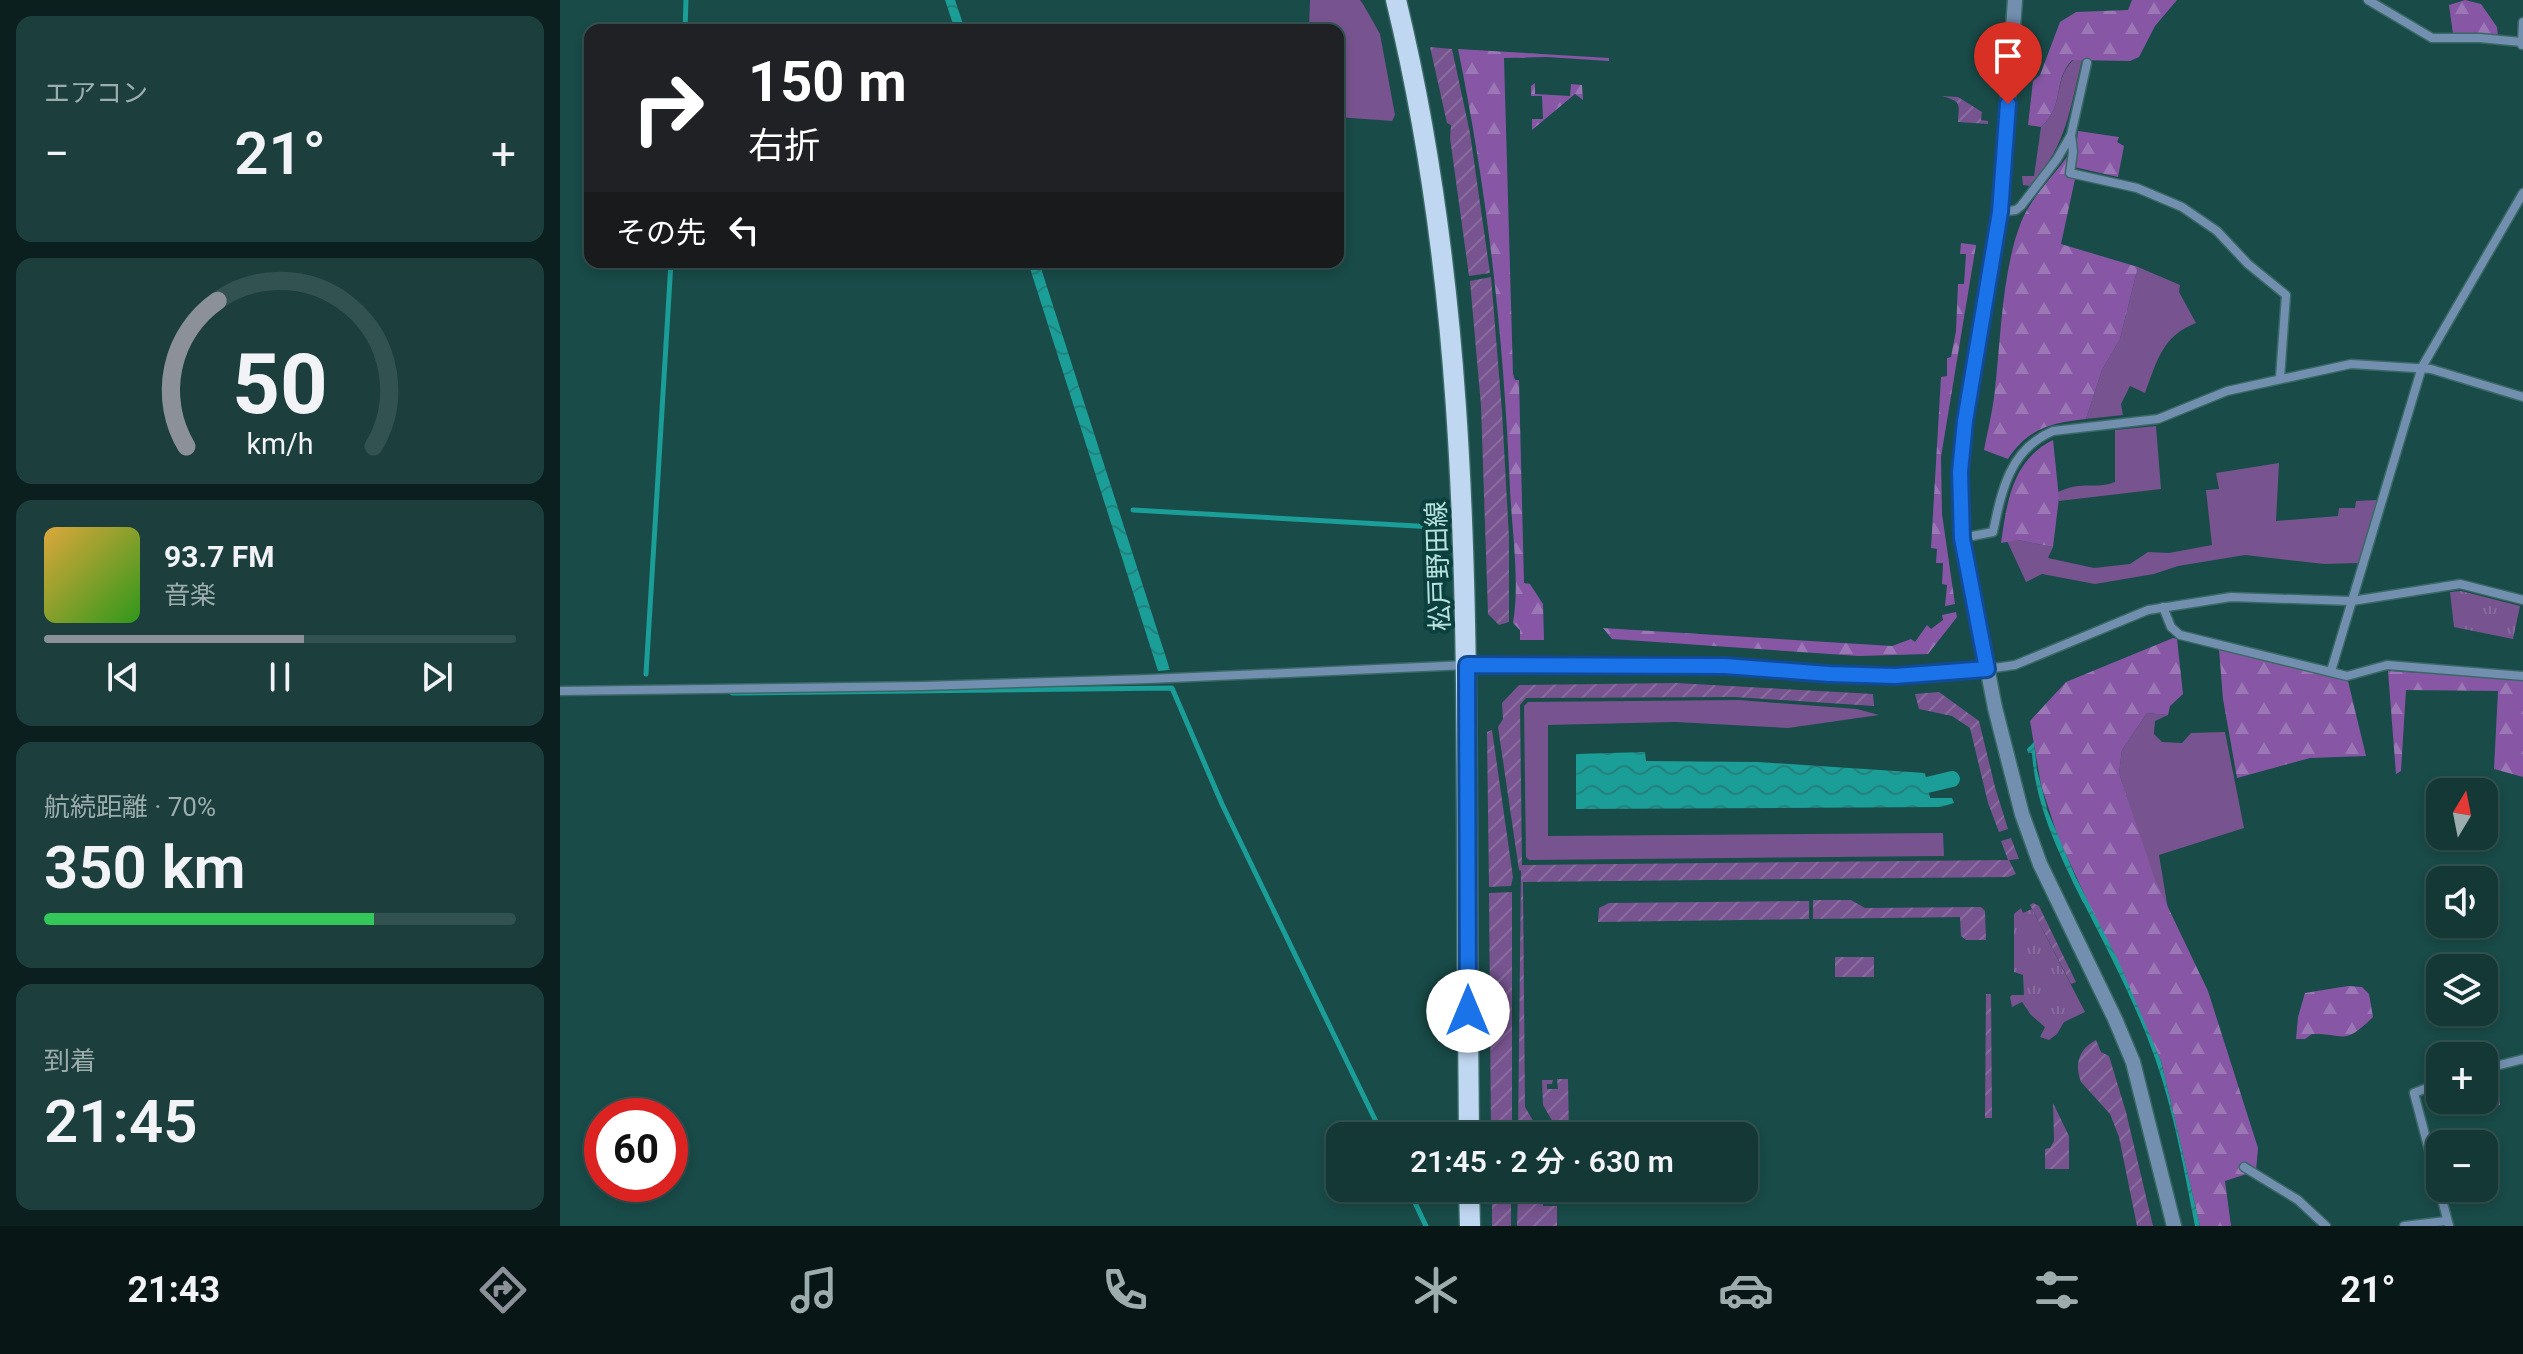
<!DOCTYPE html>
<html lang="ja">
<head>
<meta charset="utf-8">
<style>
	:root { --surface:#133836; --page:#1c3f3e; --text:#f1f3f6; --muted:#9dacad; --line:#325251; --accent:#8c9099 }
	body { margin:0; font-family:Roboto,"Noto Sans JP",sans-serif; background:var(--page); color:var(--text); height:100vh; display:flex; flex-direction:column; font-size:30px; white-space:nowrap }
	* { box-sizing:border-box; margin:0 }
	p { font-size:26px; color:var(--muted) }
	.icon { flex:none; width:44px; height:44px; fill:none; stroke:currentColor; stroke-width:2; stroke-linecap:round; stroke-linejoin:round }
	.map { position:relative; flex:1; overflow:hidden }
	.details { display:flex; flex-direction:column; gap:16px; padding:16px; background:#0a1f1e; width:560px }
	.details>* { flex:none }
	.guide { position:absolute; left:24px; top:24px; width:760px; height:244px; border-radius:16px; box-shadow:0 4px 12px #0003,0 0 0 2px var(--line); background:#202124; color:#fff; overflow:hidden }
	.needle { width:52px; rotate:10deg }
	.buttons { position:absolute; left:1866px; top:778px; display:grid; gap:16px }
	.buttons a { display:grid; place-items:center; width:72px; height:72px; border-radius:16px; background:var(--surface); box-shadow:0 4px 12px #0003,0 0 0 2px var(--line); font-size:40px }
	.speed { position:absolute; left:24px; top:1098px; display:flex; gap:16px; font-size:40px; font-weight:700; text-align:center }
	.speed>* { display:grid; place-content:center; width:104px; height:104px; border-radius:50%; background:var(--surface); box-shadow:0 4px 12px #0003,0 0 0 2px var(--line); line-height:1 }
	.speed .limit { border:12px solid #d22; background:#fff; color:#111 }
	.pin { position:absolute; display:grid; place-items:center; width:68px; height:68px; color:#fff; margin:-82px -34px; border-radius:50% 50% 50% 0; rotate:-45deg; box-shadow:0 0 8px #0007 }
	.pin .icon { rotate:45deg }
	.me { position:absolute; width:88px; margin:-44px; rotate:0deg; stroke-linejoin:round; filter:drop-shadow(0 0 6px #0008) }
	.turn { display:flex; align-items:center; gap:28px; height:168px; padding:0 32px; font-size:36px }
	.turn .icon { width:104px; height:104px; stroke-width:2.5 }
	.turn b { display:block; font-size:56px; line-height:68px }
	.then { display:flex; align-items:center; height:76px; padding:0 32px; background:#0003; gap:16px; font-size:30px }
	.big { font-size:60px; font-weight:600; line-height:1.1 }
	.details .card { flex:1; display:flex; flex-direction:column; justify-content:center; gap:12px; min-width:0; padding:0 28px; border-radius:16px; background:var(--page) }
	.details .dial { align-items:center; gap:0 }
	.dial svg { height:208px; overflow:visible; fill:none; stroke:var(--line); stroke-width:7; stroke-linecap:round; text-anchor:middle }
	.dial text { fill:var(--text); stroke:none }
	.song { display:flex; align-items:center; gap:24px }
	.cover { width:96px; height:96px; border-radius:12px; background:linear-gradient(135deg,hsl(40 70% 55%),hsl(110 70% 35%)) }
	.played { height:8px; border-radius:4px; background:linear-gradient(90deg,var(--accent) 55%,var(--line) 55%) }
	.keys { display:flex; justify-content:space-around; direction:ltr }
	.heat { display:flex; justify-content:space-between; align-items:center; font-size:44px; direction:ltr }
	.charge { height:12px; border-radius:6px; background:linear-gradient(90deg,#34c759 70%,var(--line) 0) }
	.trip { position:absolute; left:766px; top:1122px; width:432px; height:80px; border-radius:16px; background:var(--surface); box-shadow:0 4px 12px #0003,0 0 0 2px var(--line); font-weight:600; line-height:80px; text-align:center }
	.tabs { display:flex; height:128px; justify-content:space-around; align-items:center; background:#081616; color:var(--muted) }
	.tabs .icon { width:56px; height:56px }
	.tabs .current { color:var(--accent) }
	.tabs b { font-size:36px; color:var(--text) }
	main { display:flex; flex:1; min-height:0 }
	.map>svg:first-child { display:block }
</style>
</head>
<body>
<main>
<section class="details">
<div class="card"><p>エアコン</p>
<div class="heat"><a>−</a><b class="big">21°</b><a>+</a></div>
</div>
<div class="card dial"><svg viewBox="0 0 100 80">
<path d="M14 69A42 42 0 1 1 86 69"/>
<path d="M14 69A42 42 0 0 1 26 13" stroke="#8c9099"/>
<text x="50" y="56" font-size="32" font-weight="700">50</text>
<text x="50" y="72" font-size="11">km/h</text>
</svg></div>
<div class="card">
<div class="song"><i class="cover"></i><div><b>93.7 FM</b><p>音楽</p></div></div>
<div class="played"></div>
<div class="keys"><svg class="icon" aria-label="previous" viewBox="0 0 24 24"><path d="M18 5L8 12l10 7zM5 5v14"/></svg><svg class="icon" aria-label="pause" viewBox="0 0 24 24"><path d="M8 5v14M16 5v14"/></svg><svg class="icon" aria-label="next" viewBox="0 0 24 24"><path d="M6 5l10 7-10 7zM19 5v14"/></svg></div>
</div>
<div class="card"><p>航続距離 · 70%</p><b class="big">350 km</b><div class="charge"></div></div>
<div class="card"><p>到着</p><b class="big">21:45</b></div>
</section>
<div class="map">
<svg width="1963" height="1226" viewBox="0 0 1963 1226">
	<defs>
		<pattern id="forest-firs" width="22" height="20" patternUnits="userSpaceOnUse" patternTransform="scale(2)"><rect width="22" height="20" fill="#8757a6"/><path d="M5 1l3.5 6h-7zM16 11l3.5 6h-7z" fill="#9b77b6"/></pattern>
		<pattern id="park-tufts" width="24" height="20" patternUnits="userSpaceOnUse" patternTransform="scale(2)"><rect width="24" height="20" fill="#77548f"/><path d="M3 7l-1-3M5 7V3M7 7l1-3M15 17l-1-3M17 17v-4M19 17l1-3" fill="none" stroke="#886c9e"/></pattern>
		<pattern id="garden-furrows" width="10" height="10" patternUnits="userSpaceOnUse" patternTransform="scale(2)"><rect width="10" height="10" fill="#77548f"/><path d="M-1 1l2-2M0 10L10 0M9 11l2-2" fill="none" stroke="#886c9e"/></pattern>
		<pattern id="water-waves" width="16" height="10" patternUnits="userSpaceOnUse" patternTransform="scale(2)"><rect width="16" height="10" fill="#1b9d98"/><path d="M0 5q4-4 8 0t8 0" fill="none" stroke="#23827e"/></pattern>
	</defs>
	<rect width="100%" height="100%" fill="#194b48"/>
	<!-- grass -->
	<g fill="#77548f">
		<polygon points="750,0 800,0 803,4 820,34 835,115 832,121 778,117 778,30 749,30"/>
		<path d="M1513 60H1522C1509 112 1507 145 1470 186L1463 185 1462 176H1474L1481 127C1506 104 1492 81 1513 60Z"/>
		<path d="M1578 267 1620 285 1619 292 1636 323C1602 336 1597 361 1585 393L1570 386 1561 404 1563 415 1526 419 1542 370 1560 339Z"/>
		<path d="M1596 426 1601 489 1499 501 1498 492C1524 480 1534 490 1555 482V430Z"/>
		<polygon points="1719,463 1716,521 1778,516 1779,508 1795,508 1796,501 1817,500 1807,545 1799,563 1764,564 1685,555 1618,566 1594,574 1535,584 1482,574 1466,582 1447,541 1458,540 1493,547 1488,558 1534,568 1570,564 1588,552 1609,553 1652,545 1646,490 1659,489 1656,473"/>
		<polygon points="1179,700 1297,709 1319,715 1228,728 1115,722 988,725 988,836 1383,833 1384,856 969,860 966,857 964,706 968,702"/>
		<polygon points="1587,713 1608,715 1595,721 1594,734 1602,742 1622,743 1631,733 1665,732 1684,828 1599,855 1608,909 1594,880 1559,773 1562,750"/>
	</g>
	<!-- forest -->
	<g fill="url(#forest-firs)">
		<path d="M1572 0H1617L1595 26 1579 57 1570 61 1512 60C1492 81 1506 104 1481 127L1468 125 1473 81 1480 75 1500 22 1516 12 1568 10Z"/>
		<polygon points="1905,0 1921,4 1937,27 1938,37 1893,34 1889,5"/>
		<path d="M898 49 1049 58V61L987 57 944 58 953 374 955 380H959L964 583 970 584 983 604 984 640H960V630L953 623C960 583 952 531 950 490 944 341 928 195 898 49Z"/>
		<polygon points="975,83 975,94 1010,96 1011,84 1022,85 1023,100 1015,94 972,130 972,119 983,119 982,96 971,96 971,86"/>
		<polygon points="1518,131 1559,137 1557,142 1564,146 1558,177 1514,167"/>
		<path d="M1509 154 1506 177 1515 179 1501 244 1578 267 1560 339 1542 370 1526 419C1491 423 1468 428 1448 459L1424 450C1428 430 1433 409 1435 389 1441 337 1442 273 1460 225 1470 198 1493 177 1509 154Z"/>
		<polygon points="1401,243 1416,245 1381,457 1382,514 1395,604 1381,607 1385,606 1387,585 1382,584 1383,563 1376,563 1377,549 1371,548 1381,377 1387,376 1387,358 1391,357 1396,331 1398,284 1404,284 1406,254 1400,254"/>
		<path d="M1493 440 1499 498 1493 547 1458 540 1441 543C1447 502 1452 460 1493 440Z"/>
		<polygon points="1396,612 1397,617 1368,654 1299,656 1052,639 1043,628 1332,646 1351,639 1355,642 1367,625 1371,629 1383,620 1382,615"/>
		<polygon points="1613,638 1617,639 1623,694 1610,706 1608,715 1587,713 1562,750 1559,773 1595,880 1648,991 1698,1148 1696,1171 1665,1181 1671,1226 1640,1226 1601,1061 1498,837 1481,785 1470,721 1506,682"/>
		<polygon points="1659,649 1788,681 1806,756 1750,758 1677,778 1663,699"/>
		<polygon points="1828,671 1953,678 1963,681 1963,777 1934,769 1938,691 1846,690 1841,771 1836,774"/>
		<path d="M1788 986 1802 987 1809 994 1813 1017C1782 1047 1787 1033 1752 1034L1745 1039H1736L1738 1017 1745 993Z"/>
		<path d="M1926 1077C1935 1085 1941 1092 1940 1105L1929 1107 1919 1100H1924Z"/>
	</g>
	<!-- park -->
	<g fill="url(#park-tufts)">
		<polygon points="1901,591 1960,606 1953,639 1894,627 1890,592"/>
		<polygon points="1461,908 1463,913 1472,909 1525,1012 1504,1022 1497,1034 1489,1040 1480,1037 1485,1027 1471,1015 1462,1002 1452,1007 1450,997 1452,995 1464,995 1463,975 1454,972 1454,914"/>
	</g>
	<!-- garden -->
	<g fill="url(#garden-furrows)">
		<polygon points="870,47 892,49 910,133 930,273 909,276 890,138 891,125 887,123"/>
		<path d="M1382 96 1398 97 1422 112 1421 120 1428 121V124L1398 122C1399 103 1402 102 1382 96Z"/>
		<polygon points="931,277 942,411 949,538 949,622 939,625 928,614 921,406 910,281"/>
		<polygon points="1116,683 1313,694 1314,706 1174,697 966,698 960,705 962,865 1448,860 1441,841 1451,838 1459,859 1449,860 1456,874 1448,877 963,882 965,1107 982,1136 958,1136 961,871 959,870 938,727 943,719 942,703 959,685"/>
		<polygon points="1379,692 1419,721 1435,787 1448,829 1439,832 1428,803 1410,728 1392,716 1359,709 1355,694"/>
		<polygon points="932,730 953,877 951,886 929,887 927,732"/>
		<polygon points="952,892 952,1136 931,1136 929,893"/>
		<polygon points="1253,900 1291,900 1305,908 1421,907 1425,911 1426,940 1406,940 1401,936 1400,917 1253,919"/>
		<polygon points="1249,901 1249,919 1038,922 1039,908 1049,903"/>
		<polygon points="1473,903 1479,906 1516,982 1511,984 1472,909 1470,905"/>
		<rect x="1275" y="957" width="39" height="20"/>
		<polygon points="1426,994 1431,994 1432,1118 1425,1118"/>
		<path d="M1536 1040 1541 1052 1549 1056 1566 1112 1593 1226H1577L1559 1137 1550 1114 1521 1082C1514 1064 1519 1049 1536 1040Z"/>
		<polygon points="997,1079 1008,1079 1009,1136 1001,1136 983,1105 982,1080 993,1080 992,1084 987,1084 987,1089 998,1089"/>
		<polygon points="1493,1103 1509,1136 1509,1169 1485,1169 1485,1149 1490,1148 1494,1141"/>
		<rect x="932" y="1188" width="19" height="38"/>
		<polygon points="958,1188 983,1188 983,1206 997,1206 997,1226 957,1226"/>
	</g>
	<!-- water -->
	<g fill="url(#water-waves)">
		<polygon points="385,0 395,0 405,30 395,30"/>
		<polygon points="468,262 479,262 610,670 598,671"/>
		<path d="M1474 742 1477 770 1488 812 1519 885 1514 884C1494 843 1475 800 1472 753H1468L1467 749Z"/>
		<polygon points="1085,752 1086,761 1198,762 1365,773 1370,798 1392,798 1394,803 1381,807 1016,809 1016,754"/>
		<path d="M1520 896H1525L1558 960 1601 1061 1640 1226H1635C1624 1170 1614 1112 1595 1058 1575 1002 1547 949 1520 896Z"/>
	</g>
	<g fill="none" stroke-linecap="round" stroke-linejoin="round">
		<!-- stream -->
		<g stroke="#1b9d98" stroke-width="5">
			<polyline points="125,30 126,0"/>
			<polyline points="573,510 874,527"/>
			<polyline points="86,674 111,262"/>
			<polyline points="172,693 612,688 662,804 823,1136"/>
			<polyline points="1515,881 1525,901"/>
			<polyline points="848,1188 866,1226"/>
		</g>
		<!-- canal -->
		<polyline stroke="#1b9d98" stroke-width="16" points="1367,785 1392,779"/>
		<defs>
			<g id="minor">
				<polyline points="1808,0 1872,38 1920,38 1961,42"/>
				<polyline points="1962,45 1963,22"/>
				<polyline points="1511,135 1527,63"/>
				<polyline points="1440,212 1456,210 1461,206 1497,159 1511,135 1513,152 1510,173 1577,188 1622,207 1657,231 1688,264 1726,295 1720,378"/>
				<path d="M1402 538 1433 532C1442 489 1450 449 1493 431L1598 419 1667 391 1791 364 1871 369 1963 397"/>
				<polyline points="1603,607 1611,627 1620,635 1787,676 1827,665 1963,676"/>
				<polyline points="1427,669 1455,665 1588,610 1671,597 1792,601 1900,584 1963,600"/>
				<polyline points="1771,671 1862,367 1963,193"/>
				<polyline points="0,691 363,686 589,679 907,665"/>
				<polyline points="1924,1069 1963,1059"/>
				<polyline points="1880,1083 1854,1093 1889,1226"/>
				<polyline points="1684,1167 1738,1200 1766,1226"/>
				<polyline points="1844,1226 1886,1221"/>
			</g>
			<g id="tertiary">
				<polyline points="1455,0 1440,212 1405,421 1400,472 1402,538 1435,708 1462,814 1480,864 1555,1019 1573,1062 1614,1226"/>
				<polyline points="907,665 1165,666 1269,674 1335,676 1427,669"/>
			</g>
			<g id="primary">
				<path d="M836 0C902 271 906 539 907 816 907 923 908 1029 909 1136"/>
				<polyline points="909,1188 910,1226"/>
			</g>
		</defs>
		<!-- minor casing -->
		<use href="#minor" stroke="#396966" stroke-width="11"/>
		<!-- tertiary casing -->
		<use href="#tertiary" stroke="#396966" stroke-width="17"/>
		<!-- primary casing -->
		<use href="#primary" stroke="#396966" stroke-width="23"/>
		<!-- minor -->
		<use href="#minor" stroke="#728faf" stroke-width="8"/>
		<!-- tertiary -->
		<use href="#tertiary" stroke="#728faf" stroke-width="14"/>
		<!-- primary -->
		<use href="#primary" stroke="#c0d7f1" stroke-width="20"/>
	</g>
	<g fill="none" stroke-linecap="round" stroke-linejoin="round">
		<defs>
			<polyline id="route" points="908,1011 907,665 1165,666 1269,674 1335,676 1427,669 1402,538 1400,472 1405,421 1440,212 1448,104"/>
		</defs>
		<!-- route casing -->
		<use href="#route" stroke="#114b97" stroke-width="20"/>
		<!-- route -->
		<use href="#route" stroke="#1a73e8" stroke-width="14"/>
	</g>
	<g text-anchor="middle" stroke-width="8" stroke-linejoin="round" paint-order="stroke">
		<!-- street labels -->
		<g font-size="26" fill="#b8e2df" stroke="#0b403e">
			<text transform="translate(878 566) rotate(-92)" y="9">松戸野田線</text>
		</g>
	</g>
</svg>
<div class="buttons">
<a><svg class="needle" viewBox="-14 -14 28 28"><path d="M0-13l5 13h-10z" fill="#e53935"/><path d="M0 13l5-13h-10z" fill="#9dacad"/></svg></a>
<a><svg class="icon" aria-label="sound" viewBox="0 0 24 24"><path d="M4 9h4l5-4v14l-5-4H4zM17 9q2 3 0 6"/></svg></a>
<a><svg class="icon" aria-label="layers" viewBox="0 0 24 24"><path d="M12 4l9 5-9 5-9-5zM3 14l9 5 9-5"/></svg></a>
<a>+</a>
<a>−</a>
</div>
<div class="speed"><div class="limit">60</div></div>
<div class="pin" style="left:1448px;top:104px;background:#d93025"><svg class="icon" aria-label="arrive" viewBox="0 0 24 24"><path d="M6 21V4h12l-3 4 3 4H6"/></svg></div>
<svg class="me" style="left:908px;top:1011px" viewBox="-20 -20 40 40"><circle r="19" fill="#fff"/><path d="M0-13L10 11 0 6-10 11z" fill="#1a73e8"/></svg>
<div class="trip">21:45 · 2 分 · 630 m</div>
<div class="guide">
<div class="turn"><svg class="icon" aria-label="right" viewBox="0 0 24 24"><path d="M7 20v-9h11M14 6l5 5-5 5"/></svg><div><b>150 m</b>右折</div></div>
<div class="then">その先<svg class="icon" aria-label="left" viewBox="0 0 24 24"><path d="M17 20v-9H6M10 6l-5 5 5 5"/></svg></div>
</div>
</div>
</main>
<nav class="tabs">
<b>21:43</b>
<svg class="icon current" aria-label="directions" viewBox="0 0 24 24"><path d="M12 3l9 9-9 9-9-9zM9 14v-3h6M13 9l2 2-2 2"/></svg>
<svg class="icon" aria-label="music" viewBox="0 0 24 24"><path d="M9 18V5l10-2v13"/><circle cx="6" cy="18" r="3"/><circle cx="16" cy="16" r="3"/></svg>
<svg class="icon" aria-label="phone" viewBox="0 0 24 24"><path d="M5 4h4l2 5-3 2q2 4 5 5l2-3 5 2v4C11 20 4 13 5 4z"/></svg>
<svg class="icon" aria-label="climate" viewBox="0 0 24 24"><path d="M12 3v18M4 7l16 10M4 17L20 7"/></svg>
<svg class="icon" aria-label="car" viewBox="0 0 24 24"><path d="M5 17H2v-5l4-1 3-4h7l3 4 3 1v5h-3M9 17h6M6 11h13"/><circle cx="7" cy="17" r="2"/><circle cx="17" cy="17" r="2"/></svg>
<svg class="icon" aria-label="filters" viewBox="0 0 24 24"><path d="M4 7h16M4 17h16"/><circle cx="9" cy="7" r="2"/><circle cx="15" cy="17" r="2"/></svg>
<b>21°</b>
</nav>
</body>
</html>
